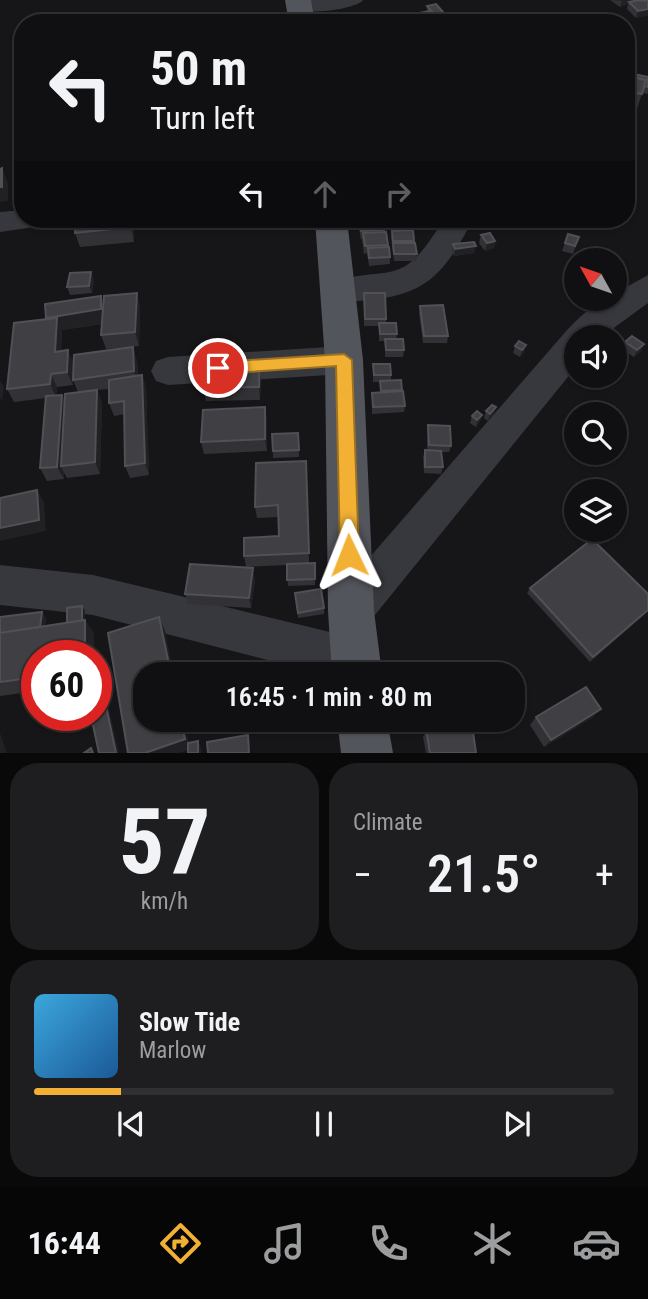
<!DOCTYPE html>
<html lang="en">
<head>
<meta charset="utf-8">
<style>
	:root { --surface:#101012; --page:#1e1e20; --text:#f1f3f6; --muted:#9c9d9f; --line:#303032; --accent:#f2b134 }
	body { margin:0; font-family:"Roboto Condensed",sans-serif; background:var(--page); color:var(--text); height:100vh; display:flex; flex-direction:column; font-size:26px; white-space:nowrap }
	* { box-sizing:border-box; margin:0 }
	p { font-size:23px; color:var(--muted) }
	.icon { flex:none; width:38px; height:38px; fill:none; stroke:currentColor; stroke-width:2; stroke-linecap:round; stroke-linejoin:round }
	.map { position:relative; height:753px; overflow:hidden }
	.panel { display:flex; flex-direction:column; gap:10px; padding:10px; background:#09090a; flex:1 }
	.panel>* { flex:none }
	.top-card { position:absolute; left:14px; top:14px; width:621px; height:214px; border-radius:28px; box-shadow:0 2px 5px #0004,0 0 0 2px var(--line); background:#101012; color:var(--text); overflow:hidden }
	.needle { width:46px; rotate:310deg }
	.fabs { position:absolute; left:564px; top:248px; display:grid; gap:14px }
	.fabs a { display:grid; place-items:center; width:63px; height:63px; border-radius:50%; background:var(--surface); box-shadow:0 2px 5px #0004,0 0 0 2px var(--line); font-size:35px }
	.speed { position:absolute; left:21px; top:640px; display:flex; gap:14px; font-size:35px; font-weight:700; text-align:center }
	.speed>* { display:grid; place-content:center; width:91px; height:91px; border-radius:50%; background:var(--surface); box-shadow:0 2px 5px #0004,0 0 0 2px var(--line); line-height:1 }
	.speed .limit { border:10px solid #d22; background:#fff; color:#111 }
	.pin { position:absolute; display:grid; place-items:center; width:60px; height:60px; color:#fff; margin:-30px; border:4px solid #fff; border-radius:50%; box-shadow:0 2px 7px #0007 }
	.me { position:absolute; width:77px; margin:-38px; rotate:358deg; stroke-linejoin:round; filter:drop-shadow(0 0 5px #0008) }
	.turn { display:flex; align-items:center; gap:24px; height:147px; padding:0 21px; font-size:32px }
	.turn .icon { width:91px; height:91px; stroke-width:2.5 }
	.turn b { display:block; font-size:49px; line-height:60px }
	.lanes { display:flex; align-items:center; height:66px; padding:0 21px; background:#0003; justify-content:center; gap:35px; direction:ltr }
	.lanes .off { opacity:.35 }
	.big { font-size:52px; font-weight:600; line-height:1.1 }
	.panel .widget { flex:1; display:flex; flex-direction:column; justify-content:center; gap:10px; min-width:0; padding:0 24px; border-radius:28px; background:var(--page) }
	.panel .dial { align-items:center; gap:0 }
	.dial b { font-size:91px; line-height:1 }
	.song { display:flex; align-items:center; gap:21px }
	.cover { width:84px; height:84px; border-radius:10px; background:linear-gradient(135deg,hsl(200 70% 55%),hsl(210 70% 35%)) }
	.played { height:7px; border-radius:4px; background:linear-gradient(90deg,var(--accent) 15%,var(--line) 15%) }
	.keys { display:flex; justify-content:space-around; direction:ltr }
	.heat { display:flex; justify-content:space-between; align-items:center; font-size:38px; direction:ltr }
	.panel .tiles { flex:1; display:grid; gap:10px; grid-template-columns:1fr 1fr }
	.widget:last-child { grid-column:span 2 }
	.trip { position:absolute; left:133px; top:662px; width:392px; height:70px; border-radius:28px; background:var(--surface); box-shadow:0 2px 5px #0004,0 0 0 2px var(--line); font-weight:600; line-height:70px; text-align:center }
	.tab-bar { display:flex; height:112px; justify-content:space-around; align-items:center; background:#060607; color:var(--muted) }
	.tab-bar .icon { width:49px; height:49px }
	.tab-bar .current { color:var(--accent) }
	.tab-bar b { font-size:32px; color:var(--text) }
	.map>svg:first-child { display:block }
</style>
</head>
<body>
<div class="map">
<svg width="648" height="753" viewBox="0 0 648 753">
	<rect width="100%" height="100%" fill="#161618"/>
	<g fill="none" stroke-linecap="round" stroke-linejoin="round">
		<!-- minor -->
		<g fill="#37383d" fill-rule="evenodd">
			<path d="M296 0H363C356 10 296 17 289 6Z"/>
			<polygon points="23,210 23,219 45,219 41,226 0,232 0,212"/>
			<path d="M443 220 461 219 469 227C443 274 426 294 370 300 355 301 341 304 327 299L322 291 327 283C393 263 400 292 443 220Z"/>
			<path d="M648 275V303L600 338H576V367L366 626 351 632 336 626 330 611 336 596 568 329C580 317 597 299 614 299V294Z"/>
			<polygon points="344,346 356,350 361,360 356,370 344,374 168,385 156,381 151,371 156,361 168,357"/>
			<polygon points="0,565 93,575 355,638 371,644 377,660 371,674 322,674 93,615 0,605"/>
		</g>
		<!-- major -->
		<g fill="#53555c" fill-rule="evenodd">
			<polygon points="285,0 311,0 315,23 289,23"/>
			<polygon points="315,219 347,219 363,360 374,611 382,674 332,674 328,611 325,360"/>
			<polygon points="337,719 387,719 393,753 341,753"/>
		</g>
	</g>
	<!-- wall -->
	<g fill="#323236" fill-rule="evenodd">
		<polygon points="610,0 635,1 647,0 636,18 627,9 628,4 620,7"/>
		<polygon points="427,6 448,23 421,23 419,20 420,13 427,12"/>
		<polygon points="626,68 633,77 648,77 648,94 642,93 637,109 626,107"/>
		<polygon points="82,219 132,219 134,228 134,242 80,247 75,233"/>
		<polygon points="167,219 186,219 168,221"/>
		<polygon points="359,221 384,230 390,257 390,264 369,266 367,253 364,254 362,239 361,239 359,229"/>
		<polygon points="392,231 414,241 417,254 416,261 394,261 391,238"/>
		<polygon points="568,234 579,237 573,254 562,251"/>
		<polygon points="481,235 495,241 494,248 485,251 479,243"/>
		<polygon points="453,244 476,246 474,253 454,256 452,252"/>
		<polygon points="94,280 92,293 70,295 67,287"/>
		<path d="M137 293 140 307 139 346 106 349 101 335 102 324 62 330 61 351 73 363 137 360 138 376 142 375 146 388 149 475 130 478 125 466V414L114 416 109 403V389L97 390 102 403 100 474 67 478 64 473V479L47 481 40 468 46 398 14 402 7 389 46 319 101 296 103 305ZM73 374V380L78 392 64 399 56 395 57 387 73 385Z"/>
		<polygon points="364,293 386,319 386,323 397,334 396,339 404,350 403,357 385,357 385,341 379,341 379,326 364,326"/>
		<polygon points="420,306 448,336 447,343 423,343 419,313"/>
		<polygon points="625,342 644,344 641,351 634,357 622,349"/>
		<polygon points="526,345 524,352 520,357 513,353 515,346"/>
		<polygon points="373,364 391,375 391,380 401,380 402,392 405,406 404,412 372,414 372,393 380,393 380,382 373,382"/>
		<polygon points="261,374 260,400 206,401 203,388"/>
		<polygon points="265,407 267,420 267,451 204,454 201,442"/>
		<polygon points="496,407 494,414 488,421 484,418 486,411"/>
		<polygon points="482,415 480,421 476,427 470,423 472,416"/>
		<polygon points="428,425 451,446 449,452 442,452 443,467 441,474 424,473 423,457 425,450 427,451 427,431"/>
		<polygon points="298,433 299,457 273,458 273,451"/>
		<polygon points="306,461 309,563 315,563 315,585 288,586 287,565 246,567 244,556 279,536 279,517 257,518 255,507"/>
		<polygon points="255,579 251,608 188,604 185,594"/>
		<polygon points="530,588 648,594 648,611 590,662 527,593"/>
		<polygon points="295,593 324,608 324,614 298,618"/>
		<polygon points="85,611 85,620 94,634 37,656 37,691 0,696 0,617 46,617 45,626 67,623"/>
		<polygon points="536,717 593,717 544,747 530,725"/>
		<polygon points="424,719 448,719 449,727 476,753 426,753 423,737 426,730"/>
	</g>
	<!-- shaded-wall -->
	<g fill="#212124">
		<polygon points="622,0 635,0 629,2 628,4 620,7"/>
		<polygon points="648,9 648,16 636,18 638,11"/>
		<polygon points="448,18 448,23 438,23 439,20"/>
		<polygon points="2,168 8,183 8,201 0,202 0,187"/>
		<polygon points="130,219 132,219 134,228 134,242 131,227"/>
		<polygon points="495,241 494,248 485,251 487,243"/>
		<polygon points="476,246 474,253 454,256 455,249"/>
		<polygon points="91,272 94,280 92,293 89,286"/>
		<polygon points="137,293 140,307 139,346 135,332"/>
		<polygon points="101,296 105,310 106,323 62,330 61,365 55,352 51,332 46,318"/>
		<polygon points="644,344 641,351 634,357 637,350"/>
		<polygon points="526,345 524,352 520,357 522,350"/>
		<polygon points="133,347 137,360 138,385 134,371"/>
		<polygon points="68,350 74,364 73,385 67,372"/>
		<polygon points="260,361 261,374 260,400 259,387"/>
		<polygon points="51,374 57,387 56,397 50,384"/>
		<polygon points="142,375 146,388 149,475 145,463"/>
		<polygon points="0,380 4,387 2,401 0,397"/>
		<polygon points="97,390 102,403 100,474 95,462"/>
		<polygon points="62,395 68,408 61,466 64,473 64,479 57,467"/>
		<polygon points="265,407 267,420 267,451 265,439"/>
		<polygon points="496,407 494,414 488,421 490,414"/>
		<polygon points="482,415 480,421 476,427 477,420"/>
		<polygon points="37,490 44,502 46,531 0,541 0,528"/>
		<polygon points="253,568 255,579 251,608 249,598"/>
		<polygon points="82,606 85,611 85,626 85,620 94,634 94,656 85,656"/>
		<polygon points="648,610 648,611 590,662 593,657"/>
		<polygon points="42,612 46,617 43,641 39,636"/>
		<polygon points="159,617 165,631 174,674 171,674"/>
		<polygon points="102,687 105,692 119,753 116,753"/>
		<polygon points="601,709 593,717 544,747 551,740"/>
		<polygon points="180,719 184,719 190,749 180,753 145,753"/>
		<polygon points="0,733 7,753 0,753"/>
		<polygon points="198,741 201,748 202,753 198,753"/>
	</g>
	<!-- building -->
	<g fill="#3f3f44" stroke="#4f5156" stroke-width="2">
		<polygon points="639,0 648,1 648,9 638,11 629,2"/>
		<polygon points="436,4 448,18 439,20 427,6"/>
		<polygon points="429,11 439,23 428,23 420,13"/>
		<polygon points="626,68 635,69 633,77 646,80 642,94 626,91"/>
		<polygon points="634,74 648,77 648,87 644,86 646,80 634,77"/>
		<polygon points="2,168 2,187 0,187 0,169"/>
		<polygon points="76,219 130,219 131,227 75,233"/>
		<polygon points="381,220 384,230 361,231 359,221"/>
		<polygon points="413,230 414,241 393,241 392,231"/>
		<polygon points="386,232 388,245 365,246 363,233"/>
		<polygon points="490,233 495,241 487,243 481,235"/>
		<polygon points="568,234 579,237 575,246 565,243"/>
		<polygon points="474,242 476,246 455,249 453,244"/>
		<polygon points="393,243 415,243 417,254 394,254"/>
		<polygon points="389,247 390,257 369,258 368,248"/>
		<polygon points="91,272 89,286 67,287 70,273"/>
		<polygon points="137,293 135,332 101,335 104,296"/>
		<polygon points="364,293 385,293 386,319 365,319"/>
		<polygon points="101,296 101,309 46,318 45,304"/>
		<polygon points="443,305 448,336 424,336 420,306"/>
		<polygon points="57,318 55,352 68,350 67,372 51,374 50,384 7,389 14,323"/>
		<polygon points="379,323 396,323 397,334 380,334"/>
		<polygon points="632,336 644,344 637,350 625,342"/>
		<polygon points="385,339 403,339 404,350 386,350"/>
		<polygon points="519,341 526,345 522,350 515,346"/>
		<polygon points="133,347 134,371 73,380 74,355"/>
		<polygon points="260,361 259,387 203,388 206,362"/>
		<polygon points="373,364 390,364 391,375 374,375"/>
		<polygon points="142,375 145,463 125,466 124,401 109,403 109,380"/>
		<polygon points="401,380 402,390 381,391 380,381"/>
		<polygon points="97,390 95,462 61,466 65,394"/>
		<polygon points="403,391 405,406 373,407 372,393"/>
		<polygon points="62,395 57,467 40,468 46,396"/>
		<polygon points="492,405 496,407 490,414 486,411"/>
		<polygon points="265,407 265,439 201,442 203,410"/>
		<polygon points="477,411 482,415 477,420 472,416"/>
		<polygon points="428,425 450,426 451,446 429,445"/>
		<polygon points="298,433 299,450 273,451 272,434"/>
		<polygon points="425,450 441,451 443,467 425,467"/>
		<polygon points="306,461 309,553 244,556 244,538 279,536 278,505 255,507 256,463"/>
		<polygon points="37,490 39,520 0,528 0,498"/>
		<polygon points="592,539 648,594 648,610 593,657 530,588"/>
		<polygon points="315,563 315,579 287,580 287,564"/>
		<polygon points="190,564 253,568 249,598 185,594"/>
		<polygon points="321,589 324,608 298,613 295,593"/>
		<polygon points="82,606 82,621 67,623 67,608"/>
		<polygon points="42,612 40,627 0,633 0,617"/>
		<polygon points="159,617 171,674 145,674 145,719 180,719 185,739 145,753 128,753 108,633"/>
		<polygon points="85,620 85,656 37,656 37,677 0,682 0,633"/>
		<polygon points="102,687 116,753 99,753 91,716 96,716 96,689"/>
		<polygon points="586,687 601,709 551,740 536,717"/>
		<polygon points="426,719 448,719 449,727 428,729"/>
		<polygon points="472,725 476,753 430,753 426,729"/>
		<polygon points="248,735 249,753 208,753 207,742"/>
		<polygon points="198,741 198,753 188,753 188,743"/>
		<polygon points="91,748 93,753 84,753"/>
	</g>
	<!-- route -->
	<polygon fill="#f2b134" stroke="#9d7322" stroke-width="2" points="344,354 352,360 359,555 356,561 349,564 343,561 340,555 336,366 218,374 210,368 218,362"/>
</svg>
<div class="fabs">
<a><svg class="needle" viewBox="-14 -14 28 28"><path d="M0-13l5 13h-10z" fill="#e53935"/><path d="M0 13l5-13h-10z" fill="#9c9d9f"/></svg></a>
<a><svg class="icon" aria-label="sound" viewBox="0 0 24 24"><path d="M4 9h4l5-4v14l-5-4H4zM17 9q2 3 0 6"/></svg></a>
<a><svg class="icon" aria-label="search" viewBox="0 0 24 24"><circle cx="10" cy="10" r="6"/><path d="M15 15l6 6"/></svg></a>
<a><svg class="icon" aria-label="layers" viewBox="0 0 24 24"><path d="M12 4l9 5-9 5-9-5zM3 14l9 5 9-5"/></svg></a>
</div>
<div class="speed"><div class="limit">60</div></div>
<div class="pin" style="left:218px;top:368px;background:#d93025"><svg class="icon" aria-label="arrive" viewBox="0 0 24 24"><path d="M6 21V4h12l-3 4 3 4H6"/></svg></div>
<svg class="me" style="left:349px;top:555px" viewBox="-20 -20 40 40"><path d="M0-17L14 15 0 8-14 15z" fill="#f2b134" stroke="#fff" stroke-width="4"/></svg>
<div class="trip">16:45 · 1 min · 80 m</div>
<div class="top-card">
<div class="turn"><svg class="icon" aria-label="left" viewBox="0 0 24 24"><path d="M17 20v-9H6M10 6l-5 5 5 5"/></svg><div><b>50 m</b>Turn left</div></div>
<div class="lanes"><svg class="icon" aria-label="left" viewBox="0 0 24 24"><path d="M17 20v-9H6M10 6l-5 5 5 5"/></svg><svg class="icon off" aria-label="ahead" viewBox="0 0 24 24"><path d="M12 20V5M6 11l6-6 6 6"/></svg><svg class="icon off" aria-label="right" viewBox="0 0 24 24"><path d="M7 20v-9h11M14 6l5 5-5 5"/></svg></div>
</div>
</div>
<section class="panel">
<div class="tiles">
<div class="widget dial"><b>57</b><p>km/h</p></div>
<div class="widget"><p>Climate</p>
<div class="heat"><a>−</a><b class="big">21.5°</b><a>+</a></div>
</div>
<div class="widget">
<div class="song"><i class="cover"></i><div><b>Slow Tide</b><p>Marlow</p></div></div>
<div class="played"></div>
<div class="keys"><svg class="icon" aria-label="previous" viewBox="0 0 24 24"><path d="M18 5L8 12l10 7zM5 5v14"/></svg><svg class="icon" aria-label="pause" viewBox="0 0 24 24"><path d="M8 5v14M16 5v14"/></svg><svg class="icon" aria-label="next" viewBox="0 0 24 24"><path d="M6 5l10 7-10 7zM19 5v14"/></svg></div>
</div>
</div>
</section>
<nav class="tab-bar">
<b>16:44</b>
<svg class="icon current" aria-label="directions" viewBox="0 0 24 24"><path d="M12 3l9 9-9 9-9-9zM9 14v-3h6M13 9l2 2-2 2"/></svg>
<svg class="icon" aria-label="music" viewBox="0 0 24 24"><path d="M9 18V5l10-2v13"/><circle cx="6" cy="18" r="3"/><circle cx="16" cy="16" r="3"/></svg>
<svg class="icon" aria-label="phone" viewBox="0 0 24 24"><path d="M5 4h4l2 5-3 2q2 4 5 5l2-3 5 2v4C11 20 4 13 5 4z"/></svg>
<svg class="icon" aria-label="climate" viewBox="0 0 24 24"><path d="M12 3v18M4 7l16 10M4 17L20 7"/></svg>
<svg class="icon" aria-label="car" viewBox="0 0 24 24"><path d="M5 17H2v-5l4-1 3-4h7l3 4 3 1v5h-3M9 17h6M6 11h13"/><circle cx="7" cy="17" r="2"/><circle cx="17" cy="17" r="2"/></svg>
</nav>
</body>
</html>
